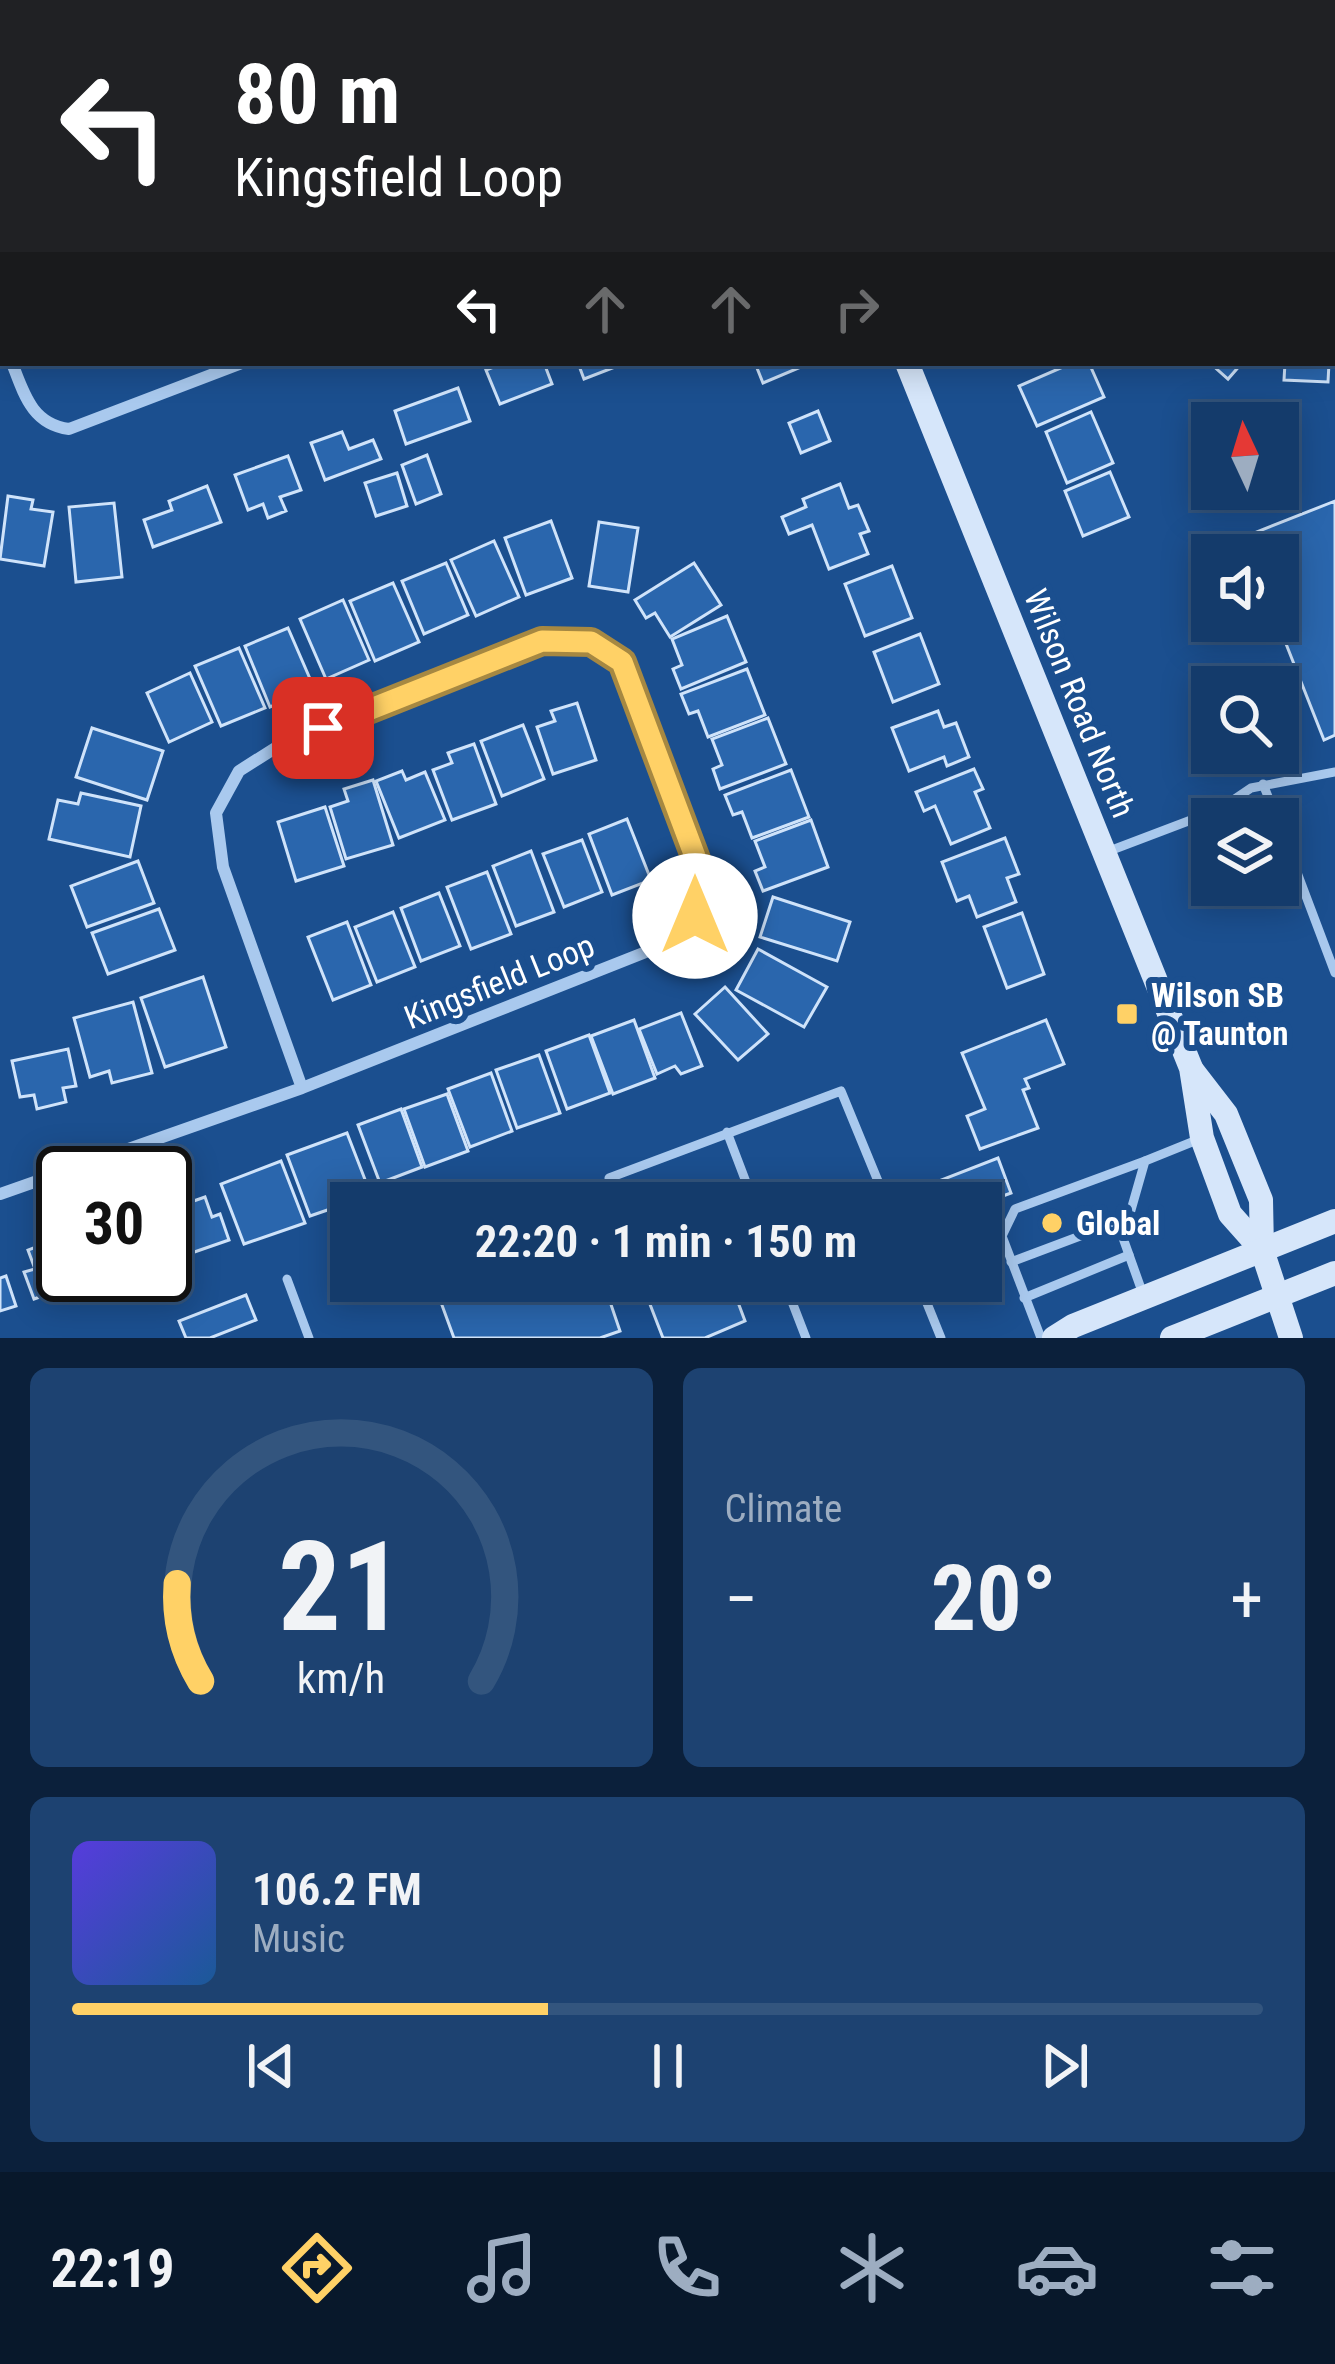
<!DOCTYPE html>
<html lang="en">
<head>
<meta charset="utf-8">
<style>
	:root { --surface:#143b6b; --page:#1d4271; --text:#f1f3f6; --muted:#9dadc1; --line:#33557e; --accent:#ffd166 }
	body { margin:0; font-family:"Roboto Condensed",sans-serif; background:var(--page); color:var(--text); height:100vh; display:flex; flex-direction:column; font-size:45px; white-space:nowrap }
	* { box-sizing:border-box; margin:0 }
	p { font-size:39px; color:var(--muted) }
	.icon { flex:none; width:66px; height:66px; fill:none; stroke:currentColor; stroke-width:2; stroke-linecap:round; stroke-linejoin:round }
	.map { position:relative; height:1338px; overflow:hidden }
	.details { display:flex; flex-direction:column; gap:30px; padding:30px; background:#0b203b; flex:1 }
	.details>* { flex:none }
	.banner { position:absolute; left:0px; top:0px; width:1335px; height:366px; box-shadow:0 6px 30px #0003,0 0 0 3px var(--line); background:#202124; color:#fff; overflow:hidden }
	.needle { width:78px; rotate:356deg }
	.tools { position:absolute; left:1191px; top:402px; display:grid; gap:24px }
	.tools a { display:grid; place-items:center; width:108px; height:108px; border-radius:0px; background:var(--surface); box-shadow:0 6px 30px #0003,0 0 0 3px var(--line); font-size:60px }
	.speed { position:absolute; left:36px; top:1146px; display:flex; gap:24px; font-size:60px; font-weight:700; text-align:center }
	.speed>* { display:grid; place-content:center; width:156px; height:156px; border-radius:50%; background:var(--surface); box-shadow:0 6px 30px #0003,0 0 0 3px var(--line); line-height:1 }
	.speed .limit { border:6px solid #111; border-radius:18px; background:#fff; color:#111 }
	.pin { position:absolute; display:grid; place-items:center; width:102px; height:102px; color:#fff; margin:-51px; border-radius:24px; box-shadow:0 6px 18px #0006 }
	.me { position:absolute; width:132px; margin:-66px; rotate:0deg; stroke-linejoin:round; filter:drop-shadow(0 0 9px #0008) }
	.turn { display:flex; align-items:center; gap:42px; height:252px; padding:0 36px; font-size:54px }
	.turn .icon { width:156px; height:156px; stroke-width:2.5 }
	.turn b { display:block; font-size:84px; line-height:102px }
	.lanes { display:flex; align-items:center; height:114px; padding:0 36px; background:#0003; justify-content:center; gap:60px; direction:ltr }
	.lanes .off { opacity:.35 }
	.big { font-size:90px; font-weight:700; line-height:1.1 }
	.details .card { flex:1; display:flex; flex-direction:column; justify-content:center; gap:18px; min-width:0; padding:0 42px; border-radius:18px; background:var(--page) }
	.details .dial { align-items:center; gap:0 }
	.dial svg { height:312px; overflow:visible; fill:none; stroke:var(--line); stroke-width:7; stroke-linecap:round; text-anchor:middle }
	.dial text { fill:var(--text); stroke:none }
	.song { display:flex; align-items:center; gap:36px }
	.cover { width:144px; height:144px; border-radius:18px; background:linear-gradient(135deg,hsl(250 70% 55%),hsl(210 70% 35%)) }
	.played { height:12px; border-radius:6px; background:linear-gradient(90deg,var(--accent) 40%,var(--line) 40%) }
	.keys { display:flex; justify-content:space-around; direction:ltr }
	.heat { display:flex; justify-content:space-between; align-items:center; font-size:66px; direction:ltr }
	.details .tiles { flex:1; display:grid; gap:30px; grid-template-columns:1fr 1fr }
	.card:last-child { grid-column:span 2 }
	.trip { position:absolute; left:330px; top:1182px; width:672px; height:120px; border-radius:0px; background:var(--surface); box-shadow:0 6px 30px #0003,0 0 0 3px var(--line); font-weight:700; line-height:120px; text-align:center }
	.dock { display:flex; height:192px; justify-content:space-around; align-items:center; background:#08182b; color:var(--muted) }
	.dock .icon { width:84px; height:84px }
	.dock .active { color:var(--accent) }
	.dock b { font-size:54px; color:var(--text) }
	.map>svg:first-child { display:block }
</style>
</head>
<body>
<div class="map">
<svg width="1335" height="1338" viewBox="0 0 1335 1338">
	<rect width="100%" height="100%" fill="#1b4f8f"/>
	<!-- building -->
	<g fill="#2a66ad" stroke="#cfe3fa" stroke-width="3">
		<polygon points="587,0 646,0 647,3 585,3"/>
		<polygon points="836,0 894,0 896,3 838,3"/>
		<polygon points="1253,0 1311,0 1312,3 1255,3"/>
		<polygon points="1335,100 1335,181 1332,182 1332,102"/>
		<polygon points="504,363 544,363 552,384 500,404 486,370"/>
		<polygon points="578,363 622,363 623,364 584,379"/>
		<polygon points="755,363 799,363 801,367 763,383"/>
		<polygon points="1072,363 1089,363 1104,397 1037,426 1019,386"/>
		<polygon points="1210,363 1242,363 1228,379"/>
		<polygon points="1285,363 1329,363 1328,382 1284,380"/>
		<polygon points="458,388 470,421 406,444 395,411"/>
		<polygon points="818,411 830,441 801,453 789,423"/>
		<polygon points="1091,412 1113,463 1067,483 1046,432"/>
		<polygon points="342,432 349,449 373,440 381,459 325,480 311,443"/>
		<polygon points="427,455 441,494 416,504 402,465"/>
		<polygon points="288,456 301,490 280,497 286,511 268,518 263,504 248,510 235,475"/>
		<polygon points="1110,472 1129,517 1083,536 1065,491"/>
		<polygon points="397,473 407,506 376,516 365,483"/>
		<polygon points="840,484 849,508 858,505 869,531 860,534 868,554 829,569 812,525 789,534 782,517 806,507 803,499"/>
		<polygon points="207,486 221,522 153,547 144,520 172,510 169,501"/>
		<polygon points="8,496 33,500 31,509 53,512 44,566 0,559"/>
		<polygon points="1335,501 1335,735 1324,740 1277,621 1278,555 1251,555 1244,537"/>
		<polygon points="114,503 122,577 76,582 69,507"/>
		<polygon points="551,521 572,578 526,595 505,538"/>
		<polygon points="599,522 638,528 628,592 589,586"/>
		<polygon points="494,541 519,597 476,616 451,560"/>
		<polygon points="446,563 468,615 424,634 402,581"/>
		<polygon points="694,563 721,605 670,637 655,613 646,618 635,600"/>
		<polygon points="892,566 912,618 865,636 845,584"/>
		<polygon points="393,583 419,642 375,661 350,601"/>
		<polygon points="343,600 369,660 326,679 300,619"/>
		<polygon points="727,616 746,662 681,689 673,669 682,665 672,639"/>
		<polygon points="288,628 314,688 270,707 245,646"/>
		<polygon points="920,634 939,684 893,702 874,652"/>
		<polygon points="239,648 265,708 221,726 195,666"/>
		<polygon points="747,669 765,715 708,737 698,711 689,714 681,694"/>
		<polygon points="190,673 212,722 169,742 147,693"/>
		<polygon points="577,703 596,760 553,774 537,727 555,721 551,711"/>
		<polygon points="938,711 944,727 956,723 969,757 947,766 944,757 909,771 892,728"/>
		<polygon points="768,718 786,764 720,789 713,769 722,765 712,739"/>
		<polygon points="523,725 544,779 502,796 481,741"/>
		<polygon points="92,728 163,751 147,800 76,777"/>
		<polygon points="474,744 496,804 452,820 433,770 452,763 448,753"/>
		<polygon points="974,769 983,789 975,792 990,828 951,844 935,806 924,811 916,792"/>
		<polygon points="791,770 809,817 752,838 742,812 733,815 725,795"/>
		<polygon points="402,771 406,780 425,772 445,820 399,838 376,781"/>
		<polygon points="373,780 393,845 346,859 330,807 348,801 344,789"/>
		<polygon points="81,793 141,806 130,857 49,839 58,800 78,804"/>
		<polygon points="325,807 344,866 296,881 278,822"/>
		<polygon points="627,819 651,880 612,895 589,834"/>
		<polygon points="811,820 828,867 763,891 755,871 765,867 755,841"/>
		<polygon points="1005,838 1019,874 1007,878 1016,902 977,917 969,896 957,901 942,862"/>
		<polygon points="582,840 602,892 564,907 543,854"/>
		<polygon points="531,851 554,912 516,926 493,866"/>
		<polygon points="138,861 154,903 87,927 71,886"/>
		<polygon points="487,872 511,934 471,949 447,887"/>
		<polygon points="439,893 460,946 421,961 401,908"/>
		<polygon points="773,897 850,922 837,961 760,937"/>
		<polygon points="159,909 175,950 108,974 92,933"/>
		<polygon points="393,912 415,967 377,982 355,927"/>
		<polygon points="1022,913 1044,974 1007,988 984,927"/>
		<polygon points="347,922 371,985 333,1000 308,937"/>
		<polygon points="758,949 827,987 804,1027 736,990"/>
		<polygon points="203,977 226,1047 165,1067 141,998"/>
		<polygon points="725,987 768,1034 738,1060 695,1014"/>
		<polygon points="133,1002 152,1073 112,1083 109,1071 90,1077 74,1018"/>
		<polygon points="681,1013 702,1066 681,1074 675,1066 657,1074 639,1029"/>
		<polygon points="634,1020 655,1078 613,1094 591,1036"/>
		<polygon points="1046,1020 1064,1064 1025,1079 1029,1088 1023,1090 1038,1128 980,1149 967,1116 985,1109 962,1053"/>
		<polygon points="589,1035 610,1093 567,1109 546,1051"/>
		<polygon points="68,1049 76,1086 63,1088 66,1102 37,1109 34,1095 20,1097 12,1061"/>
		<polygon points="539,1055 560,1113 517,1128 496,1070"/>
		<polygon points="491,1073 512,1131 470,1147 448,1089"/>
		<polygon points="447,1094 468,1151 425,1167 404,1109"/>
		<polygon points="401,1109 422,1167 380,1183 358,1125"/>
		<polygon points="347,1133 371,1195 310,1216 287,1155"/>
		<polygon points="998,1158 1011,1193 981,1204 944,1203 936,1182"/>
		<polygon points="281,1161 305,1223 244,1244 221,1184"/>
		<polygon points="205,1197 212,1217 220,1214 229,1240 177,1258 167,1232 178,1228 171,1209"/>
		<polygon points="62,1237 63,1275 84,1275 86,1281 34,1299 24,1272 35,1269 28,1250"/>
		<polygon points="104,1275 164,1275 165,1279 112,1299"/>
		<polygon points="6,1276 16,1306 0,1311 0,1278"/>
		<polygon points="450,1281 603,1281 620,1331 600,1338 454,1338 435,1286"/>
		<polygon points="641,1281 730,1281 745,1321 705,1338 663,1338"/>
		<polygon points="246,1295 256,1320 210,1338 186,1338 179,1321"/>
	</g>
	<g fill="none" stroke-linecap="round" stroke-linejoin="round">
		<!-- lane -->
		<g stroke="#a9c9ee" stroke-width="9">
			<polyline points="1263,784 1277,819"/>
			<polyline points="1278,822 1335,973"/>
			<polyline points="1104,853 1220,809 1251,788 1335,772"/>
			<polyline points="727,1132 754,1203"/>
			<polyline points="609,1178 841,1091 887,1203"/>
			<polyline points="692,1203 746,1182"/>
			<polyline points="1011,1262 1128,1218"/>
			<polyline points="287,1279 309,1338"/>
			<polyline points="784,1281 806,1338"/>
			<polyline points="918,1281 941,1338"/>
			<polyline points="1144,1297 1123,1238 1145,1161 1197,1140"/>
			<polyline points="1024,1298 1129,1255"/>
			<polyline points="1041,1338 1002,1236 1015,1209 1145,1161"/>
		</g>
		<!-- street -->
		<g stroke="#a9c9ee" stroke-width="12">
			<polyline points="1204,0 1205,3"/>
			<polyline points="1064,3 1070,0"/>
			<polyline points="1332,236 1335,236"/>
			<polyline points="0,334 3,342"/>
			<path d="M12 363C24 394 32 424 69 429L242 363"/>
			<polyline points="0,1194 302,1088 661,946 695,916 702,875 622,662 591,642 542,641 280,745 239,771 216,813 223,867 302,1088"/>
		</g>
		<!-- secondary -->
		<g stroke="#d6e6fa" stroke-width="24">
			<polyline points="759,0 760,3"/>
			<polyline points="907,363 1191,1068 1202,1138 1230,1214 1262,1250"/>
			<polyline points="1192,1070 1226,1114 1261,1200 1262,1250 1291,1338"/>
			<polyline points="1054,1338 1073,1326 1335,1221"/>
			<polyline points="1172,1338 1335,1273"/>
		</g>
	</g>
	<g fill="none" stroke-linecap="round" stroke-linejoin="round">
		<defs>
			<polyline id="route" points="323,728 542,641 591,642 622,662 702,875 695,916"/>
		</defs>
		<!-- route casing -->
		<use href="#route" stroke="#a68842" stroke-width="30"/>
		<!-- route -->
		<use href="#route" stroke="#ffd166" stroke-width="21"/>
	</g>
	<!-- markers -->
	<g fill="#ffd166" stroke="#1b4f8f" stroke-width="4.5">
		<rect x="1115" y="1002" width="24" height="24" rx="6"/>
		<circle cx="1052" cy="1223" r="12"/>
	</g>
	<g text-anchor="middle" stroke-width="12" stroke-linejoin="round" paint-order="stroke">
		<!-- street labels -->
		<g font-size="33" fill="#fff" stroke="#1b4f8f">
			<text transform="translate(1080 703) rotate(68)" y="12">Wilson Road North</text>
			<text transform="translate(499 981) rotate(-22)" y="12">Kingsfield Loop</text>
		</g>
		<!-- poi labels -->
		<g font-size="33" font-weight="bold" fill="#fff" stroke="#1b4f8f" text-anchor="start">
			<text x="1151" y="1007">Wilson SB<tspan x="1151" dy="38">@ Taunton</tspan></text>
			<text x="1076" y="1235">Global</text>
		</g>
	</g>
</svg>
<div class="tools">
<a><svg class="needle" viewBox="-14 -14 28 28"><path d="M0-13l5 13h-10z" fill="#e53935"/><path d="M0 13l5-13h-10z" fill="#9dadc1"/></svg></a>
<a><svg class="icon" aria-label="sound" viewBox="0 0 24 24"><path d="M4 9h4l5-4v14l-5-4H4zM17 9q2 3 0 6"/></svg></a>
<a><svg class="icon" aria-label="search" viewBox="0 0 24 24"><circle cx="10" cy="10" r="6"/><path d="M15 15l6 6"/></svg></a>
<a><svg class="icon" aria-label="layers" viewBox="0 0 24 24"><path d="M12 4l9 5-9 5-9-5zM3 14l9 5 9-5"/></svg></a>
</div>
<div class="speed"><div class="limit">30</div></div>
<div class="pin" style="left:323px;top:728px;background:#d93025"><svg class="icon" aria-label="arrive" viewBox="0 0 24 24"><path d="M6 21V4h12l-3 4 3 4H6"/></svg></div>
<svg class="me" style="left:695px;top:916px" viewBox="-20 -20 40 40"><circle r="19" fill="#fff"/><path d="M0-13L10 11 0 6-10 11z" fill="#ffd166"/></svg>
<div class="trip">22:20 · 1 min · 150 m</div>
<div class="banner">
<div class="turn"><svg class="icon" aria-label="left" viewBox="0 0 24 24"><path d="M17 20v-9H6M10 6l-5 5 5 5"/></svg><div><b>80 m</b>Kingsfield Loop</div></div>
<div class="lanes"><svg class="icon" aria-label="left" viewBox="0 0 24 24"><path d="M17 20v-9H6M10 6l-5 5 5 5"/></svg><svg class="icon off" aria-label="ahead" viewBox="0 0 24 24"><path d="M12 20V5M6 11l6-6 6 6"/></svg><svg class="icon off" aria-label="ahead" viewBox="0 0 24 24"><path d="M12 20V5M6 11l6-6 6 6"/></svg><svg class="icon off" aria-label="right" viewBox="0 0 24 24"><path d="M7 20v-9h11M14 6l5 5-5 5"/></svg></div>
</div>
</div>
<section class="details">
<div class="tiles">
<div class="card dial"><svg viewBox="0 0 100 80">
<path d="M14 69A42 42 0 1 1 86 69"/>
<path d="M14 69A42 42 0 0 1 8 44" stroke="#ffd166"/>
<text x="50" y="56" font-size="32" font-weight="700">21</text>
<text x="50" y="72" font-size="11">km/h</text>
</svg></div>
<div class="card"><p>Climate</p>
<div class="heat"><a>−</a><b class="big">20°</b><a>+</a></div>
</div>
<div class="card">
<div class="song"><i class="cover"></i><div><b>106.2 FM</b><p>Music</p></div></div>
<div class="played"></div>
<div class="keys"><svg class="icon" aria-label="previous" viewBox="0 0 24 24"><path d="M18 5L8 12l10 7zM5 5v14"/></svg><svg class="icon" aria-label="pause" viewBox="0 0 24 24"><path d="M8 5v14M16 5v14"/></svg><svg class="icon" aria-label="next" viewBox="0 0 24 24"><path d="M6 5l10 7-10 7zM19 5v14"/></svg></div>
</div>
</div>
</section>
<nav class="dock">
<b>22:19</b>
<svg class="icon active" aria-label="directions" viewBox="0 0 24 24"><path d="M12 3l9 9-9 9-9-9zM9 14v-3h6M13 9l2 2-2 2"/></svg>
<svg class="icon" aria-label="music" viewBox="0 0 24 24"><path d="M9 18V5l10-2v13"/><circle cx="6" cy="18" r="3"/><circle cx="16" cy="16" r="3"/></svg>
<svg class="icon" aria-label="phone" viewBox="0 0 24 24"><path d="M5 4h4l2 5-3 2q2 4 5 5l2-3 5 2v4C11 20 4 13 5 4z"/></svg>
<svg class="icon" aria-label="climate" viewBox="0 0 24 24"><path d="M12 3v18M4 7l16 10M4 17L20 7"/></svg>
<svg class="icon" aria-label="car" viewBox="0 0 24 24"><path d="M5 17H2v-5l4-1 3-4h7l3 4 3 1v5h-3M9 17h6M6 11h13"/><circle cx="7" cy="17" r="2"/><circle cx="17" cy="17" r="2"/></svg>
<svg class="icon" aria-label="filters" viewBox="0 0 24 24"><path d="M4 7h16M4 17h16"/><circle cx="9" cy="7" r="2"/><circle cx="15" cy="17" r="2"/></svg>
</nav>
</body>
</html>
